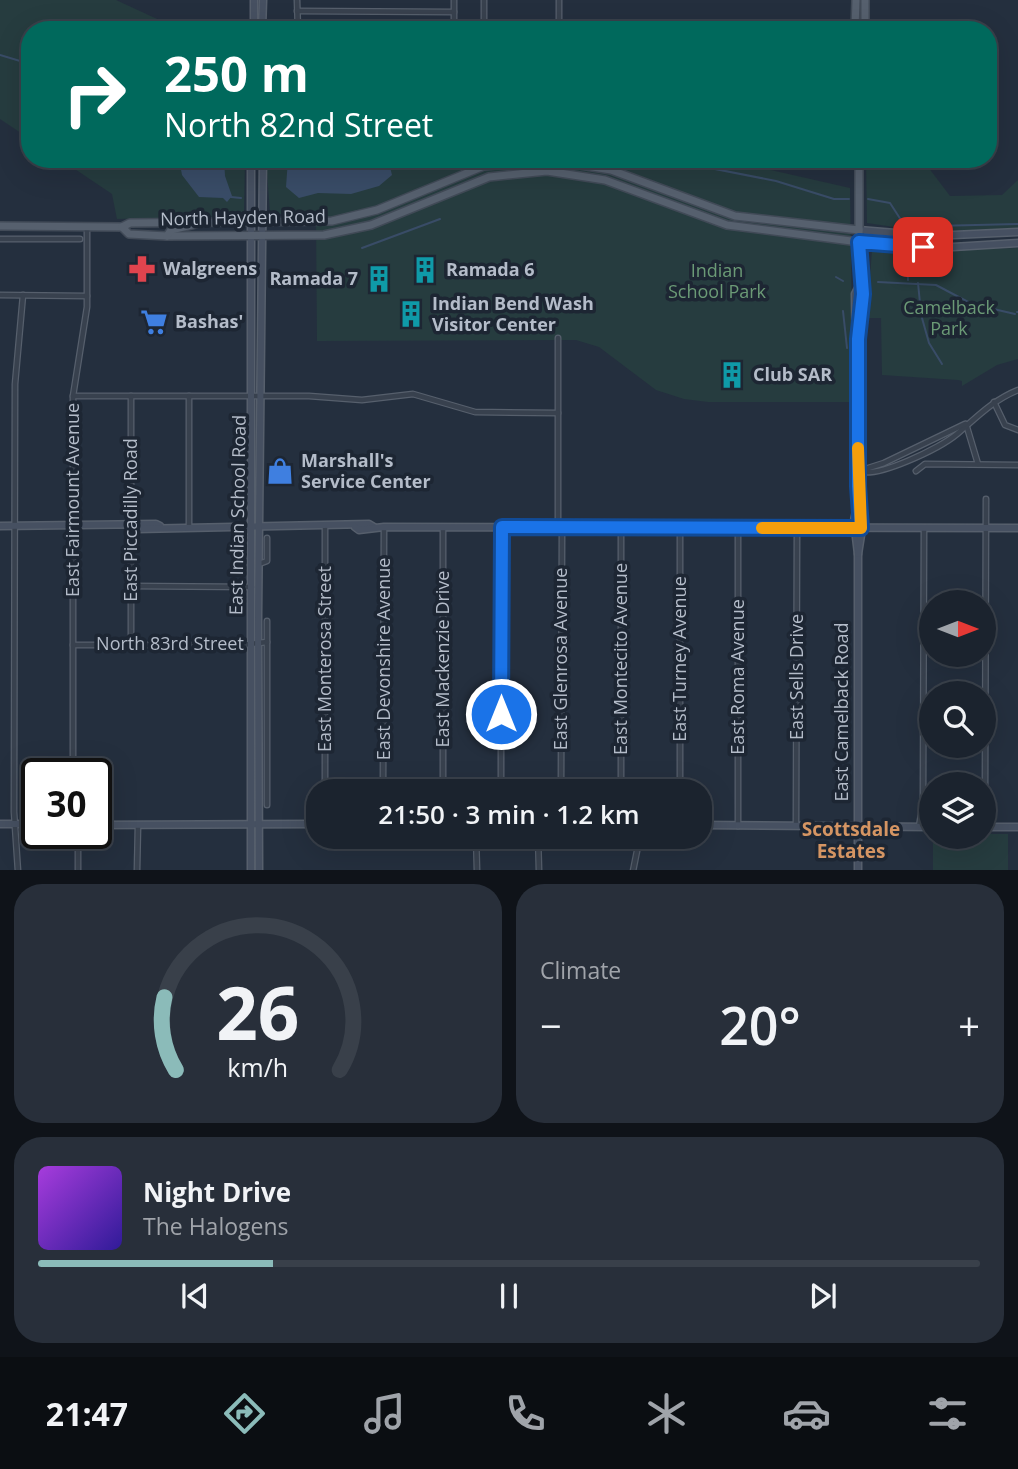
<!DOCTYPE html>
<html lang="en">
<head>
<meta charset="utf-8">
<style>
	:root { --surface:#1b232e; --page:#282f3a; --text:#f1f3f6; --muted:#a0a4aa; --line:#39404a; --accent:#8bbbb9 }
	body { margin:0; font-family:"Open Sans",sans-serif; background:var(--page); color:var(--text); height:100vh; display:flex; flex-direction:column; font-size:26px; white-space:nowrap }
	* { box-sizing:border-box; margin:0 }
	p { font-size:23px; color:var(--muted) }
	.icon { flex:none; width:38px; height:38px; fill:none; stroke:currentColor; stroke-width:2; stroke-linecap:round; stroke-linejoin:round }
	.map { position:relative; height:870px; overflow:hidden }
	.panel { display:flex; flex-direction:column; gap:14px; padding:14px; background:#0f1319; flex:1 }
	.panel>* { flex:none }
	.top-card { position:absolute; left:21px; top:21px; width:976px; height:147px; border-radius:28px; box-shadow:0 7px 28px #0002,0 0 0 2px var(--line); background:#00695c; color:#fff; overflow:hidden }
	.needle { width:46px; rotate:90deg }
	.tools { position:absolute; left:919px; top:590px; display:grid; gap:14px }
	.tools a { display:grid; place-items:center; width:77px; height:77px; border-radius:50%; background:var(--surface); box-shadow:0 7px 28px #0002,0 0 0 2px var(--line); font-size:35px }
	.speed { position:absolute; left:21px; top:758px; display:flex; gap:14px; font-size:35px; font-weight:700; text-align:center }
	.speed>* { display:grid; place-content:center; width:91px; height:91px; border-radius:50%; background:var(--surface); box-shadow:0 7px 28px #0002,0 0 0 2px var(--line); line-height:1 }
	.speed .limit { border:4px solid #111; border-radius:10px; background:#fff; color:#111 }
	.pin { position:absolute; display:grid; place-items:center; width:60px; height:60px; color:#fff; margin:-30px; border-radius:14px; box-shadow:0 4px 10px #0006 }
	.me { position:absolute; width:77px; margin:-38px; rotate:0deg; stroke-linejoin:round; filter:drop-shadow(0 0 5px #0008) }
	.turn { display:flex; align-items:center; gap:24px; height:147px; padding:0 28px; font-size:32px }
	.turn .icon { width:91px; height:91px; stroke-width:2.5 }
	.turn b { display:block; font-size:49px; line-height:60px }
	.big { font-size:52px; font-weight:600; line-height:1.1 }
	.panel .tile { flex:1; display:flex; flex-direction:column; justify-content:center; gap:10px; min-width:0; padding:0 24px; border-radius:28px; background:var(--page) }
	.panel .dial { align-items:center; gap:0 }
	.dial svg { height:182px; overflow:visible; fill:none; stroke:var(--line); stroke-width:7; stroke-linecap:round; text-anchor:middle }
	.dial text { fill:var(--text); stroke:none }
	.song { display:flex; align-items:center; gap:21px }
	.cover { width:84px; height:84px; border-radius:10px; background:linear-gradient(135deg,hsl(280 70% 55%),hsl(250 70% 35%)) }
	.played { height:7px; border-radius:4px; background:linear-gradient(90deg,var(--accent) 25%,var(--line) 25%) }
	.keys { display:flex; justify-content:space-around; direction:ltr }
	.heat { display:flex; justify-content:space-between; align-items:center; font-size:38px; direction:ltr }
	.panel .tiles { flex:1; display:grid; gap:14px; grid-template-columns:1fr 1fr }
	.tile:last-child { grid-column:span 2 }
	.trip { position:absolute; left:306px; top:779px; width:406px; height:70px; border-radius:28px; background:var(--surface); box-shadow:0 7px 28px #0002,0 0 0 2px var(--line); font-weight:600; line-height:70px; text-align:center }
	.tab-bar { display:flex; height:112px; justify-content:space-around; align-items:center; background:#0b0e12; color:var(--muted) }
	.tab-bar .icon { width:49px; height:49px }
	.tab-bar .selected { color:var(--accent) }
	.tab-bar b { font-size:32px; color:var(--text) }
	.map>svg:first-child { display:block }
</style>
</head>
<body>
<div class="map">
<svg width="1018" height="871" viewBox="0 0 1018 871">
	<rect width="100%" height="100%" fill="#242f3e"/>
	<!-- green -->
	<g fill="#263c3f">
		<polygon points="0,0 116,0 181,30 30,30 30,139 0,119"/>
		<polygon points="60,159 245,159 244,211 239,216 117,219 112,194"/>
		<polygon points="266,159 722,159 850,188 853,402 708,402 684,399 656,390 599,347 576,340 317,341 316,218 270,213"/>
		<polygon points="866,159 922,159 950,196 1002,195 1018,180 1018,228 928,232 867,223"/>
		<polygon points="1018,248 1018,359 997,365 962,386 962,381 958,380 882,375 881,318 867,318 872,250 934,257 944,256 909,253 909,251"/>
		<polygon points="984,834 1008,834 1008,870 933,870 933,837 984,836"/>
	</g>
	<!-- water -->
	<g fill="#394c67">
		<polygon points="179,159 224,159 225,176 232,196 227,202 223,198 199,197 182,175"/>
		<polygon points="288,159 388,159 392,175 379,186 351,194 318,193 299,198 286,187"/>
	</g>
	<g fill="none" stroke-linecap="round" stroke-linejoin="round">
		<!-- stream -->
		<g stroke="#394c67" stroke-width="2">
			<polyline points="0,55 30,64"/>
			<polyline points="664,159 776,181 834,199 849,199"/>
			<polyline points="231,197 241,198"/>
			<polyline points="868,199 890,203 901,220 934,226 1018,224"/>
			<polyline points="362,248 440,219"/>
			<polyline points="908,253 908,251"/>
			<polyline points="907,256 908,280"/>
			<polyline points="836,277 843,281"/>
			<polyline points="878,282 936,285 972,304 1015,314"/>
			<polyline points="918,283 921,313"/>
			<polyline points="843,311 847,348"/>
			<polyline points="1017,312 1018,312"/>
			<polyline points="922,318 929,343 942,364"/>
		</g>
		<defs>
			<g id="street">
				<polyline points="297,0 298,30"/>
				<polyline points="484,0 484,30"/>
				<polyline points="297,11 454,12"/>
				<polyline points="454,30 454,0"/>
				<polyline points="559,30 559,0"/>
				<polyline points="0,239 80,239"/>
				<polyline points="0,295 87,296"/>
				<polyline points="558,338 558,527"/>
				<polyline points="73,396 309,396 362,400 413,394 475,412 558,413"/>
				<polyline points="131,396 131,644"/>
				<polyline points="994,402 1005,425 1018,430"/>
				<polyline points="966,424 978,464"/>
				<path d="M858 471C877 479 940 448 957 434 977 417 993 400 1018 390"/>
				<polyline points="859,471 884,463 965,424"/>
				<polyline points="916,471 925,464 1018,465"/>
				<polyline points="986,499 985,801 989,827"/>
				<polyline points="189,526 189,396"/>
				<polyline points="443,527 443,791"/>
				<polyline points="738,528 738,826"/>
				<polyline points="259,564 267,561 267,538"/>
				<polyline points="130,586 252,587"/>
				<polyline points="267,621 267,805"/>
				<polyline points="73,645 242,645 267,642"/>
				<polyline points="73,774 73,396 87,307 87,227"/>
				<polyline points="325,791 325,527"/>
				<polyline points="383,791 384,527"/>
				<polyline points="501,791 501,527"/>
				<polyline points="561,791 562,527"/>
				<polyline points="621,791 621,527"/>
				<polyline points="680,791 680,527"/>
				<polyline points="923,801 927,827"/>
				<polyline points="796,826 797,528"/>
				<polyline points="919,827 923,801 924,528"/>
				<polyline points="476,836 477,871"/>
				<polyline points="538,836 539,871"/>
				<polyline points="18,871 14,812 15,384 23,295"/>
				<polyline points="78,871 78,833"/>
				<polyline points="137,871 138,825"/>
				<polyline points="633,871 640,836"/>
			</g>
			<g id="secondary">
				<polyline points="254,30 254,0"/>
				<polyline points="262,30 263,0"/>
				<polyline points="859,230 932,236 1018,232"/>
				<polyline points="858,337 863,294 859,242 937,248 1018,243"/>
				<polyline points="858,500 854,521 858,554 858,871"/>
				<polyline points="0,526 156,524 160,526"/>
				<polyline points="130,526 137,529 369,524 374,527"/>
				<polyline points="355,527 359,530 384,527 1018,528"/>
				<polyline points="858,554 861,535 858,500 855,294 860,284"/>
				<polyline points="0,824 37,824"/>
				<polyline points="96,825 318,824"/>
				<polyline points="700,825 931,827"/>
				<polyline points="984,827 1018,827"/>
				<polyline points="251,871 251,159"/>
				<polyline points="259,871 258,616 263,159"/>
			</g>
			<g id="primary">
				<polyline points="855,30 856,0"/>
				<polyline points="865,30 865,0"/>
				<polyline points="0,226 122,227 130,223 332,221 377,210 484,166 550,160 611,170 735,216 859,230"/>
				<polyline points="122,227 129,234 167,236 324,235 371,225 489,177 547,171 605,180 727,225 859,242 859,159"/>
				<polyline points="167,236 171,230 196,224"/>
			</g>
		</defs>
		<!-- street casing -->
		<use href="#street" stroke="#565f6c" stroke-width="7"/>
		<!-- secondary casing -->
		<use href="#secondary" stroke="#565f6c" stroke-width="9"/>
		<!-- primary casing -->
		<use href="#primary" stroke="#414a57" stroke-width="10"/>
		<!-- street -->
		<use href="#street" stroke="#38414e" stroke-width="4.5"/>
		<!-- secondary -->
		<use href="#secondary" stroke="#465061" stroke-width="6"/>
		<!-- primary -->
		<use href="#primary" stroke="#56606e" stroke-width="7"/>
	</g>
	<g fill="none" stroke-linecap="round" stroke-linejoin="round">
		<defs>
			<polyline id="route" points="501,714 502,527 861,528 858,486 858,339 863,294 859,242 923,247"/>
		</defs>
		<!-- route casing -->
		<use href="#route" stroke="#114b97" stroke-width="18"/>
		<!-- route -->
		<use href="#route" stroke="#1a73e8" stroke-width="12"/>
		<!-- slow -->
		<polyline stroke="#f59e0b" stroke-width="12" points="762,528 861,528 858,448"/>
	</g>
	<!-- icons -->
	<defs>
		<symbol id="pharmacy-bare" viewBox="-9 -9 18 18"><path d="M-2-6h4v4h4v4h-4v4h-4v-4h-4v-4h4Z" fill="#e0444e" stroke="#1d2633" stroke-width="2.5" paint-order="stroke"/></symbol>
		<symbol id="building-bare" viewBox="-9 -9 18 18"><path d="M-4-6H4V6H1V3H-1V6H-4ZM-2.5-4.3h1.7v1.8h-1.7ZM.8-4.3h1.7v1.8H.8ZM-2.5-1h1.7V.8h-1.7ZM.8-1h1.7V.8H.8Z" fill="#0f9aa8" stroke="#1d2633" stroke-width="2.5" paint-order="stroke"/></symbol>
		<symbol id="supermarket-bare" viewBox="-9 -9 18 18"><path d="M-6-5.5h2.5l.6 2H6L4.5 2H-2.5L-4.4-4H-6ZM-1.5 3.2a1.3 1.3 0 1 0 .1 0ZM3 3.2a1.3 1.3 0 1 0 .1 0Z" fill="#3f7fe0" stroke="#1d2633" stroke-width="2.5" paint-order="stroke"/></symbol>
		<symbol id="shop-bare" viewBox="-9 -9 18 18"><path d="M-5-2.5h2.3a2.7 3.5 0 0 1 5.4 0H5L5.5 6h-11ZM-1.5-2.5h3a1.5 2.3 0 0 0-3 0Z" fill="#3f7fe0" stroke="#1d2633" stroke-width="2.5" paint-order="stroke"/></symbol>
	</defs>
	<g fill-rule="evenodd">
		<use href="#pharmacy-bare" x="123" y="250" width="38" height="38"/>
		<use href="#building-bare" x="406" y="251" width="38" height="38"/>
		<use href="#building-bare" x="360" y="260" width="38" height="38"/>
		<use href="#building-bare" x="392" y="295" width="38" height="38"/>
		<use href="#supermarket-bare" x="135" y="303" width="38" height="38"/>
		<use href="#building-bare" x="713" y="356" width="38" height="38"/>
		<use href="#shop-bare" x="261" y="452" width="38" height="38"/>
	</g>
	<g text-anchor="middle" stroke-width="7" stroke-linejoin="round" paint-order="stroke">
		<!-- street labels -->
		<g font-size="18" fill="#b4bcc9" stroke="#1d2633">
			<text transform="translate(243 218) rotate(-1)" y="6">North Hayden Road</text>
			<text transform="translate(73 500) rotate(-90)" y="6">East Fairmount Avenue</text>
			<text transform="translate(238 515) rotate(-89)" y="6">East Indian School Road</text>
			<text transform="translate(131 520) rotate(-90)" y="6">East Piccadilly Road</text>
			<text x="170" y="650">North 83rd Street</text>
			<text transform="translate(325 659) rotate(-90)" y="6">East Monterosa Street</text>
			<text transform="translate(384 659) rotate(-90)" y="6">East Devonshire Avenue</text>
			<text transform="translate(443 659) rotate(-90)" y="6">East Mackenzie Drive</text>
			<text transform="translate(561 659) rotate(-90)" y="6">East Glenrosa Avenue</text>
			<text transform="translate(621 659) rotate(-90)" y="6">East Montecito Avenue</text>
			<text transform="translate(680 659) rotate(-90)" y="6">East Turney Avenue</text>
			<text transform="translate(738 677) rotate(-90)" y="6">East Roma Avenue</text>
			<text transform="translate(797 677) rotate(-90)" y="6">East Sells Drive</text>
			<text transform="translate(842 712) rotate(-90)" y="6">East Camelback Road</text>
		</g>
		<!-- poi labels -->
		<g font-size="18" font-weight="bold" fill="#b4bcc9" stroke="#1d2633" text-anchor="start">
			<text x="163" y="275">Walgreens</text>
			<text x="446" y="276">Ramada 6</text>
			<text x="358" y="285" text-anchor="end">Ramada 7</text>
			<text x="432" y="310">Indian Bend Wash<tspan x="432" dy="21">Visitor Center</tspan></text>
			<text x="175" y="328">Bashas'</text>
			<text x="753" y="381">Club SAR</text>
			<text x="301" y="467">Marshall's<tspan x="301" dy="21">Service Center</tspan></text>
		</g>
		<!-- park labels -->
		<g font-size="18" fill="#6b9a76" stroke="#1d2633">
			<text x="717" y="277">Indian<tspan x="717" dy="21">School Park</tspan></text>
			<text x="949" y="314">Camelback<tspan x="949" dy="21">Park</tspan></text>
		</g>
		<!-- neighbourhood labels -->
		<g font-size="19" font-weight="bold" fill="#d59563" stroke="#1d2633">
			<text x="851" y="836">Scottsdale<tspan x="851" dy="22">Estates</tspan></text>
		</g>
	</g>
</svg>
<div class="tools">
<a><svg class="needle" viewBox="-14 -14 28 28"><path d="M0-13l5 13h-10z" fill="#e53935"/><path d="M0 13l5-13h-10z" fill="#a0a4aa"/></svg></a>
<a><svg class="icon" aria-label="search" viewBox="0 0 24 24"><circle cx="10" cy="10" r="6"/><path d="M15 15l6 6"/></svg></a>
<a><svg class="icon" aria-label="layers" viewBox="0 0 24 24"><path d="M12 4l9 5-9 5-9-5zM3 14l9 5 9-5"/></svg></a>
</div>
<div class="speed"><div class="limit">30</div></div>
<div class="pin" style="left:923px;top:247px;background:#d93025"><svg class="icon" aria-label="arrive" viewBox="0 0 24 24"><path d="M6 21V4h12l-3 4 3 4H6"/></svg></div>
<svg class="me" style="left:501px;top:714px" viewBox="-20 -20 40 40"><circle r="17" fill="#1a73e8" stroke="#fff" stroke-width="3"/><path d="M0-11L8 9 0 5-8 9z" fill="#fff"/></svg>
<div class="trip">21:50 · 3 min · 1.2 km</div>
<div class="top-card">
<div class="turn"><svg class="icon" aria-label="right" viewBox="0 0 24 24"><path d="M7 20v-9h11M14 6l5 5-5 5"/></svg><div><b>250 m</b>North 82nd Street</div></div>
</div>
</div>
<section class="panel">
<div class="tiles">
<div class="tile dial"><svg viewBox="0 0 100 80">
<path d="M14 69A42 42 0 1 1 86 69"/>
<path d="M14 69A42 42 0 0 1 9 37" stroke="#8bbbb9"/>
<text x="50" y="56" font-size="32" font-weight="700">26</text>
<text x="50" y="72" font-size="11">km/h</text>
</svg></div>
<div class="tile"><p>Climate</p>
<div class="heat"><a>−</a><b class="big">20°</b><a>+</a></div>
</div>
<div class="tile">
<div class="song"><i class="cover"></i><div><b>Night Drive</b><p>The Halogens</p></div></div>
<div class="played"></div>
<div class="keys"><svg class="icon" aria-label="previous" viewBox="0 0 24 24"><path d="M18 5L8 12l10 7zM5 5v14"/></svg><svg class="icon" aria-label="pause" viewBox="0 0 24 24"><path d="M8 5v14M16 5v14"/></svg><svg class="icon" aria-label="next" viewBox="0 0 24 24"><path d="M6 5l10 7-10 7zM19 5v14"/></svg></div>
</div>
</div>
</section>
<nav class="tab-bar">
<b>21:47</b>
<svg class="icon selected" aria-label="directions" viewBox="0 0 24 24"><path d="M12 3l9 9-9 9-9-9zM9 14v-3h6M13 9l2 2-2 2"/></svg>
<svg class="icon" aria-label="music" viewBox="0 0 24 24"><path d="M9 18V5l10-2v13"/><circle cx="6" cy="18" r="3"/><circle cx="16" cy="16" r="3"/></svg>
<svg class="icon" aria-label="phone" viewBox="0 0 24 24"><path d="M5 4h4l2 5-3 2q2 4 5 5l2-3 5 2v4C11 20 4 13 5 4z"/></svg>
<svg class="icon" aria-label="climate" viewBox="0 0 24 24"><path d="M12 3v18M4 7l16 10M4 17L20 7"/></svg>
<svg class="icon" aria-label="car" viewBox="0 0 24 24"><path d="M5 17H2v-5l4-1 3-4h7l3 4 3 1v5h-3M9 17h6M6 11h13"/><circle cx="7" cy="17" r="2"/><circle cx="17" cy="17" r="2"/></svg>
<svg class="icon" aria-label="filters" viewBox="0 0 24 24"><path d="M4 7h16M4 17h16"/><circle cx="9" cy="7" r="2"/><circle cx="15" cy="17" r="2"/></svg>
</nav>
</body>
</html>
